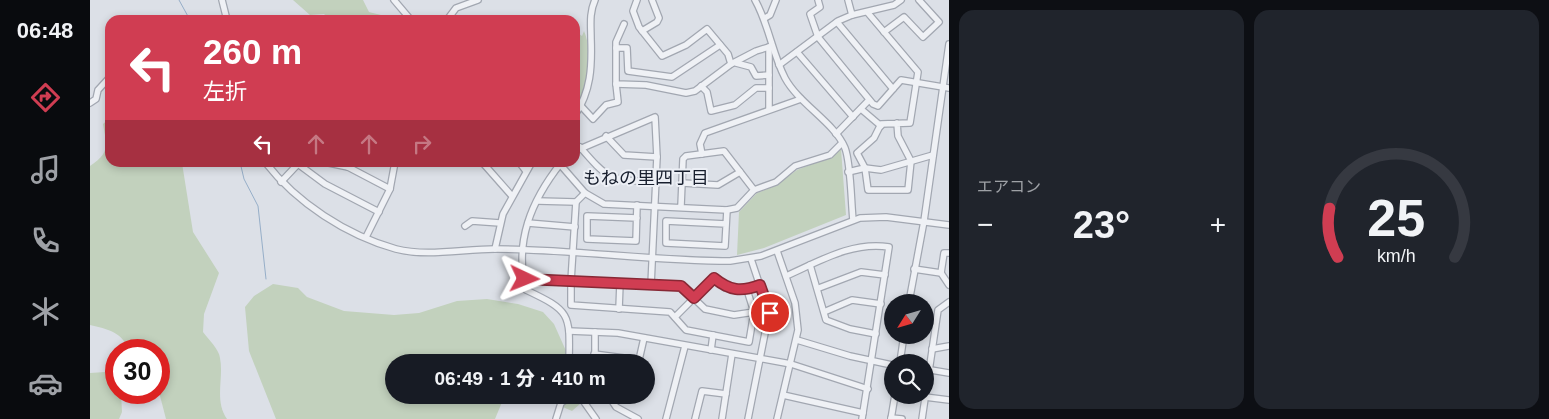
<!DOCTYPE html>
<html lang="ja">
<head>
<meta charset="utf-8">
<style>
	:root { --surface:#171b24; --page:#20242c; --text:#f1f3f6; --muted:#9ea1a6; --line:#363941; --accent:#d03d52 }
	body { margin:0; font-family:Helvetica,"Noto Sans JP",sans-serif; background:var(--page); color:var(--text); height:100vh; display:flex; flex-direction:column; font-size:19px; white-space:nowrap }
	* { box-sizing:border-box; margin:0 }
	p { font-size:16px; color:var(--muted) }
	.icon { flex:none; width:28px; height:28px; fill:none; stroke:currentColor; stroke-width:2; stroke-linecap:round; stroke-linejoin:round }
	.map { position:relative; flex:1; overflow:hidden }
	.side { display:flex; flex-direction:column; gap:10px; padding:10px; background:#0d0f14; width:600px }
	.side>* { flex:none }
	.hud { position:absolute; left:15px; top:15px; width:475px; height:152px; border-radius:15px; box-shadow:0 2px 8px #0003; background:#d03d52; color:#fff; overflow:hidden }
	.needle { width:32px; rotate:233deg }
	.tools { position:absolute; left:794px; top:294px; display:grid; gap:10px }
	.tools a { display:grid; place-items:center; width:50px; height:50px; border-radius:50%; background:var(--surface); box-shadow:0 2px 8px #0003; font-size:25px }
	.speed { position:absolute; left:15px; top:339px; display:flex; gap:10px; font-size:25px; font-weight:700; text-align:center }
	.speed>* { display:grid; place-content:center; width:65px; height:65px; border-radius:50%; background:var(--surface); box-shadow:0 2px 8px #0003; line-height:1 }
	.speed .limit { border:8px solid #d22; background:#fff; color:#111 }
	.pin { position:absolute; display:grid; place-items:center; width:42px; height:42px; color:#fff; margin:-21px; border:2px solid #fff; border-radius:50%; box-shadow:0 1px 5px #0007 }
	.me { position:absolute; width:55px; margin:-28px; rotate:92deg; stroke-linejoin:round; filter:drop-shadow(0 0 4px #0008) }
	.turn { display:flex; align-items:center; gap:18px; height:105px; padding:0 15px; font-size:22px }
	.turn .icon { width:65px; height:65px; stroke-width:2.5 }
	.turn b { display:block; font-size:35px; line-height:42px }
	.lanes { display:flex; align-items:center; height:48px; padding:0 15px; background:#0003; justify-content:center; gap:25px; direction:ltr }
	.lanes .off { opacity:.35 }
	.big { font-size:38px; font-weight:800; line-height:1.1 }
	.side .tile { flex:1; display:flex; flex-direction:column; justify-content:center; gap:8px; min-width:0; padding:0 18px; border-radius:15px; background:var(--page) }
	.side .dial { align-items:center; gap:0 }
	.dial svg { height:130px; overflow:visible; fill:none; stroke:var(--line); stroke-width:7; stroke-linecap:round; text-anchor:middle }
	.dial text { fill:var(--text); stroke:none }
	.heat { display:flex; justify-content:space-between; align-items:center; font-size:28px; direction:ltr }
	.side .tiles { flex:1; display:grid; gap:10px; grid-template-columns:repeat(2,1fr) }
	.trip { position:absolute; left:295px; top:354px; width:270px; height:50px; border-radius:25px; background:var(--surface); box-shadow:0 2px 8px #0003; font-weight:800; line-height:50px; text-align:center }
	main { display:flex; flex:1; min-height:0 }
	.tabs { display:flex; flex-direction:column; width:90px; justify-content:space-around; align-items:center; background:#090b0e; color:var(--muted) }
	.tabs .icon { width:35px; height:35px }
	.tabs .current { color:var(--accent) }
	.tabs b { font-size:22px; color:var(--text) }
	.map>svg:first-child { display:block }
</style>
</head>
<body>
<main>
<nav class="tabs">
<b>06:48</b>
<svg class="icon current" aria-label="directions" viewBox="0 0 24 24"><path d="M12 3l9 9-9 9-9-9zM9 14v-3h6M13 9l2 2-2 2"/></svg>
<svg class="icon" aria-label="music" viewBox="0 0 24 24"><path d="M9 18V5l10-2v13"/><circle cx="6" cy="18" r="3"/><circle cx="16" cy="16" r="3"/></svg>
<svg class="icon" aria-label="phone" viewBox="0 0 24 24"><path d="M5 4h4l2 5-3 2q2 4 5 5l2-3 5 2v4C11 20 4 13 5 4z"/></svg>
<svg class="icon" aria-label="climate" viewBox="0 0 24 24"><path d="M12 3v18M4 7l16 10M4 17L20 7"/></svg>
<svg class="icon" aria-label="car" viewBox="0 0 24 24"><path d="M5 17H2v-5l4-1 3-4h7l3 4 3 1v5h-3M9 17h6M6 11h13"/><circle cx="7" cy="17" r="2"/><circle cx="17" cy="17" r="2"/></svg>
</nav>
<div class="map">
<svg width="859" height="419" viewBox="0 0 859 419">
	<rect width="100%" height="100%" fill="#dce0e7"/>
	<!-- green -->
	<g fill="#c2d1bd">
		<polygon points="203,0 273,0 279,12 291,15 291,20 240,20 234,14 220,15"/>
		<path d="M485 31 492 36 494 31C503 52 499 88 485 107V76L488 63 485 61Z"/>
		<path d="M20 118V162L92 163 103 232 129 273 114 314 113 332C118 339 129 349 130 358 134 378 124 401 137 419H76L69 392V350H38C33 332 17 329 0 325V166C20 153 17 146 13 124Z"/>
		<polygon points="751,149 756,215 674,248 647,255 649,212 667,193 685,186 707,170 742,156"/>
		<polygon points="183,284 208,288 217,297 254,311 304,315 329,313 367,301 397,299 428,304 453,312 464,324 481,362 304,362 304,395 415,395 405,419 186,419 159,351 155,307 164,296"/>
		<polygon points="15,372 26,386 26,392 31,393 32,412 29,419 0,419 0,373"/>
		<polygon points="455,395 493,395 491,403 482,411 468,405"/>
	</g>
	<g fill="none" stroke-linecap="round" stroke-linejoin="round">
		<!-- stream -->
		<g stroke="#96aec8" stroke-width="1">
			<polyline points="89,0 100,20"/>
			<polyline points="150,162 154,179 168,206 176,279"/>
		</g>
		<defs>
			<g id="minor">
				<polyline points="132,0 137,20"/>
				<polyline points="304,0 321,20"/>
				<path d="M665 0C679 25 682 53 695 78 709 104 745 123 755 148 761 164 761 201 763 220"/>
				<polyline points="728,0 730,7 720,14 728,37 783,104 788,106 811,80 859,88"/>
				<polyline points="758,0 762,15 804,5 811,0"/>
				<polyline points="778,13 828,72 820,123 791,124 784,138 767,153 775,168 778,190 818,190 821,161 808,136 807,123"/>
				<polyline points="675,18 680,15 686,0"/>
				<polyline points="181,20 190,20"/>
				<polyline points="357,20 366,8 388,0"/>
				<polyline points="747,22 803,89"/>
				<polyline points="534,24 526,42 526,84 556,85 596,93 605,91 641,64 638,54 617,29 596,45 572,56 549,27 543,11 547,0"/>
				<polyline points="552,31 567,22 569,18 562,0"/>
				<polyline points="794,32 814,17 833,37 849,22 829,0"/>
				<polyline points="679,47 679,109"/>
				<polyline points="526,48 537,48 538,71 582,77 630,45"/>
				<polyline points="707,52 763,117"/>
				<polyline points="646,63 661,67 666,76 679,75"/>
				<polyline points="641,64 666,51 682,46"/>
				<polyline points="689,65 748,21 762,15"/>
				<polyline points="611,86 617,92 621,111 645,105 666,88 679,88"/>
				<polyline points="0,103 6,99 8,90 20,77"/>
				<polyline points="491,106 503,119 516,105 528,102 526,84"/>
				<polyline points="771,109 791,126"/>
				<path d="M485 115C501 91 502 67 501 39 501 26 499 13 505 0"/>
				<polyline points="746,134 779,100"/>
				<polyline points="516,136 534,155 567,157"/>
				<path d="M490 147C521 183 520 179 566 182"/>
				<polyline points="485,151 565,117 567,157 561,285"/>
				<polyline points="612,154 610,144 615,133 711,99"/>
				<path d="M175 162C207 203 256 235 306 249 337 257 373 249 405 249 483 249 561 261 640 261L671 256 770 218 796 217 859 225"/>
				<polyline points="234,162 258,167 260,162"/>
				<polyline points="392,162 422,196"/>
				<polyline points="429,162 436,171"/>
				<polyline points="468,162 495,193 514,204 637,210 647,208 664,190 634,151 596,156 593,159 591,206"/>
				<path d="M471 163C441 201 424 242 436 290 481 311 480 314 479 362"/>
				<polyline points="258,167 300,189"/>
				<polyline points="758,172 775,168 791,170 843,155"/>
				<polyline points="191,182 208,164 235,184 289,212"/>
				<polyline points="592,183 628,185 650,172"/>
				<polyline points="664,190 686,182 705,166 740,155 752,143"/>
				<polyline points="448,201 486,202 495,193"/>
				<polyline points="547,218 497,216 497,239 546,241 547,205"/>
				<polyline points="438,223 485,227"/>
				<polyline points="636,224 576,221 576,243 635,246 637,210"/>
				<polyline points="375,226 382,221 410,223"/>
				<polyline points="276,237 300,189 305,162"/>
				<polyline points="405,249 413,214 442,162"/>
				<polyline points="687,251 705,303 708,330 687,419"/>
				<polyline points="720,265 736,320 760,329 786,334"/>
				<polyline points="824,269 851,273 859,285"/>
				<polyline points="851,273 854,253 859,253"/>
				<path d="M696 276C728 262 762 241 799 247L772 419"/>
				<polyline points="435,279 481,281 486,202"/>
				<polyline points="729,288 771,272 795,275"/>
				<polyline points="819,302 834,221 859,44"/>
				<polyline points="529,309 530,283"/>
				<polyline points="664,312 644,315 615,309 591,286 481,281 481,305 580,312 596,330 659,342 664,312 657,290 670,285"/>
				<polyline points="734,312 762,300 791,304"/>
				<polyline points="585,317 624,278 635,288 657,290"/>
				<polyline points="479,331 528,333 701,364 778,389"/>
				<polyline points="505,332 505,362"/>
				<polyline points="707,340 760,356 802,365"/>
				<polyline points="842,349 859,346"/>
				<polyline points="621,350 623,335"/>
				<polyline points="504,354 549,360 554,338"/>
				<polyline points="810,362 814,335"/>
				<polyline points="835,369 859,373"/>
				<polyline points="489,395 506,419"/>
				<polyline points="518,395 526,407 548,419"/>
				<polyline points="693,395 773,413"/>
				<polyline points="835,397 859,400"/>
				<polyline points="801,418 812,419"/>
				<polyline points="466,419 471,403 483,395"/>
				<polyline points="576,419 595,346"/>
				<polyline points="605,419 612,391 636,394"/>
				<polyline points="632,419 642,354"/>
				<polyline points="658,419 679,313 661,259"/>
				<polyline points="801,419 805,395"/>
				<polyline points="832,419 848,310 859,302"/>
			</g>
		</defs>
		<!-- minor casing -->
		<use href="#minor" stroke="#a2a7b1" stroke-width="8"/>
		<!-- minor -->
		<use href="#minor" stroke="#eff1f5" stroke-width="5.5"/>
	</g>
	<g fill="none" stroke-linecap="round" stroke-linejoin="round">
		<defs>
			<path id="route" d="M435 279 591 286 604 298 624 278C640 291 651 292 670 285L680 313"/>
		</defs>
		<!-- route casing -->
		<use href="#route" stroke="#872835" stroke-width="12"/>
		<!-- route -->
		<use href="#route" stroke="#d03d52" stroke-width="9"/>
	</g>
	<g text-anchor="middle" stroke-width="4" stroke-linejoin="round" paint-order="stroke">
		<!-- neighbourhood labels -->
		<g font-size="18" fill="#181f2e" stroke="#eceff5">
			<text x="556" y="184">もねの里四丁目</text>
		</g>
	</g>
</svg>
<div class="tools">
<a><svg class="needle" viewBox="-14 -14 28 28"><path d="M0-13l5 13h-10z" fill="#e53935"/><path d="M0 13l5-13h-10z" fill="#9ea1a6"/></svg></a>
<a><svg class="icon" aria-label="search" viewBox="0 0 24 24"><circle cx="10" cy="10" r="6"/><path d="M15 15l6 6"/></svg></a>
</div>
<div class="speed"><div class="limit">30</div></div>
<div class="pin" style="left:680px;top:313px;background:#d93025"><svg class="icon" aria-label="arrive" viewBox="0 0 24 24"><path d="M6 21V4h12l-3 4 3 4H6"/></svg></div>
<svg class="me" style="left:435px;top:279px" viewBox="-20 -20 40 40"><path d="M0-17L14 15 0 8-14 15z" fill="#d03d52" stroke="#fff" stroke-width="4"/></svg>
<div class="trip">06:49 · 1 分 · 410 m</div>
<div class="hud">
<div class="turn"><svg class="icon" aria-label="left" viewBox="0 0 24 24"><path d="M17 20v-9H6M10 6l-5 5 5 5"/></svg><div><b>260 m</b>左折</div></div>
<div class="lanes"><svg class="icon" aria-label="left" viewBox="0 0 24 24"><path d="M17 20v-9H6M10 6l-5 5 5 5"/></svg><svg class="icon off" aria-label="ahead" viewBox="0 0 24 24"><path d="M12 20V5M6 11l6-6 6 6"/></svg><svg class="icon off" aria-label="ahead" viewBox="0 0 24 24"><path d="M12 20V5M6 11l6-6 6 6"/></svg><svg class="icon off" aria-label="right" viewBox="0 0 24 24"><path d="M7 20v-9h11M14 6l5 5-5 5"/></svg></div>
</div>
</div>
<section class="side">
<div class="tiles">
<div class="tile"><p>エアコン</p>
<div class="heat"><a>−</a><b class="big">23°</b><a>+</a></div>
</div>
<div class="tile dial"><svg viewBox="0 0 100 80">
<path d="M14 69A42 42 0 1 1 86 69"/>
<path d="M14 69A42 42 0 0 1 9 39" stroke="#d03d52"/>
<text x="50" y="56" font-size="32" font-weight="700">25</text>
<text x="50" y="72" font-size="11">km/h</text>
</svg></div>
</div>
</section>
</main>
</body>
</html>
